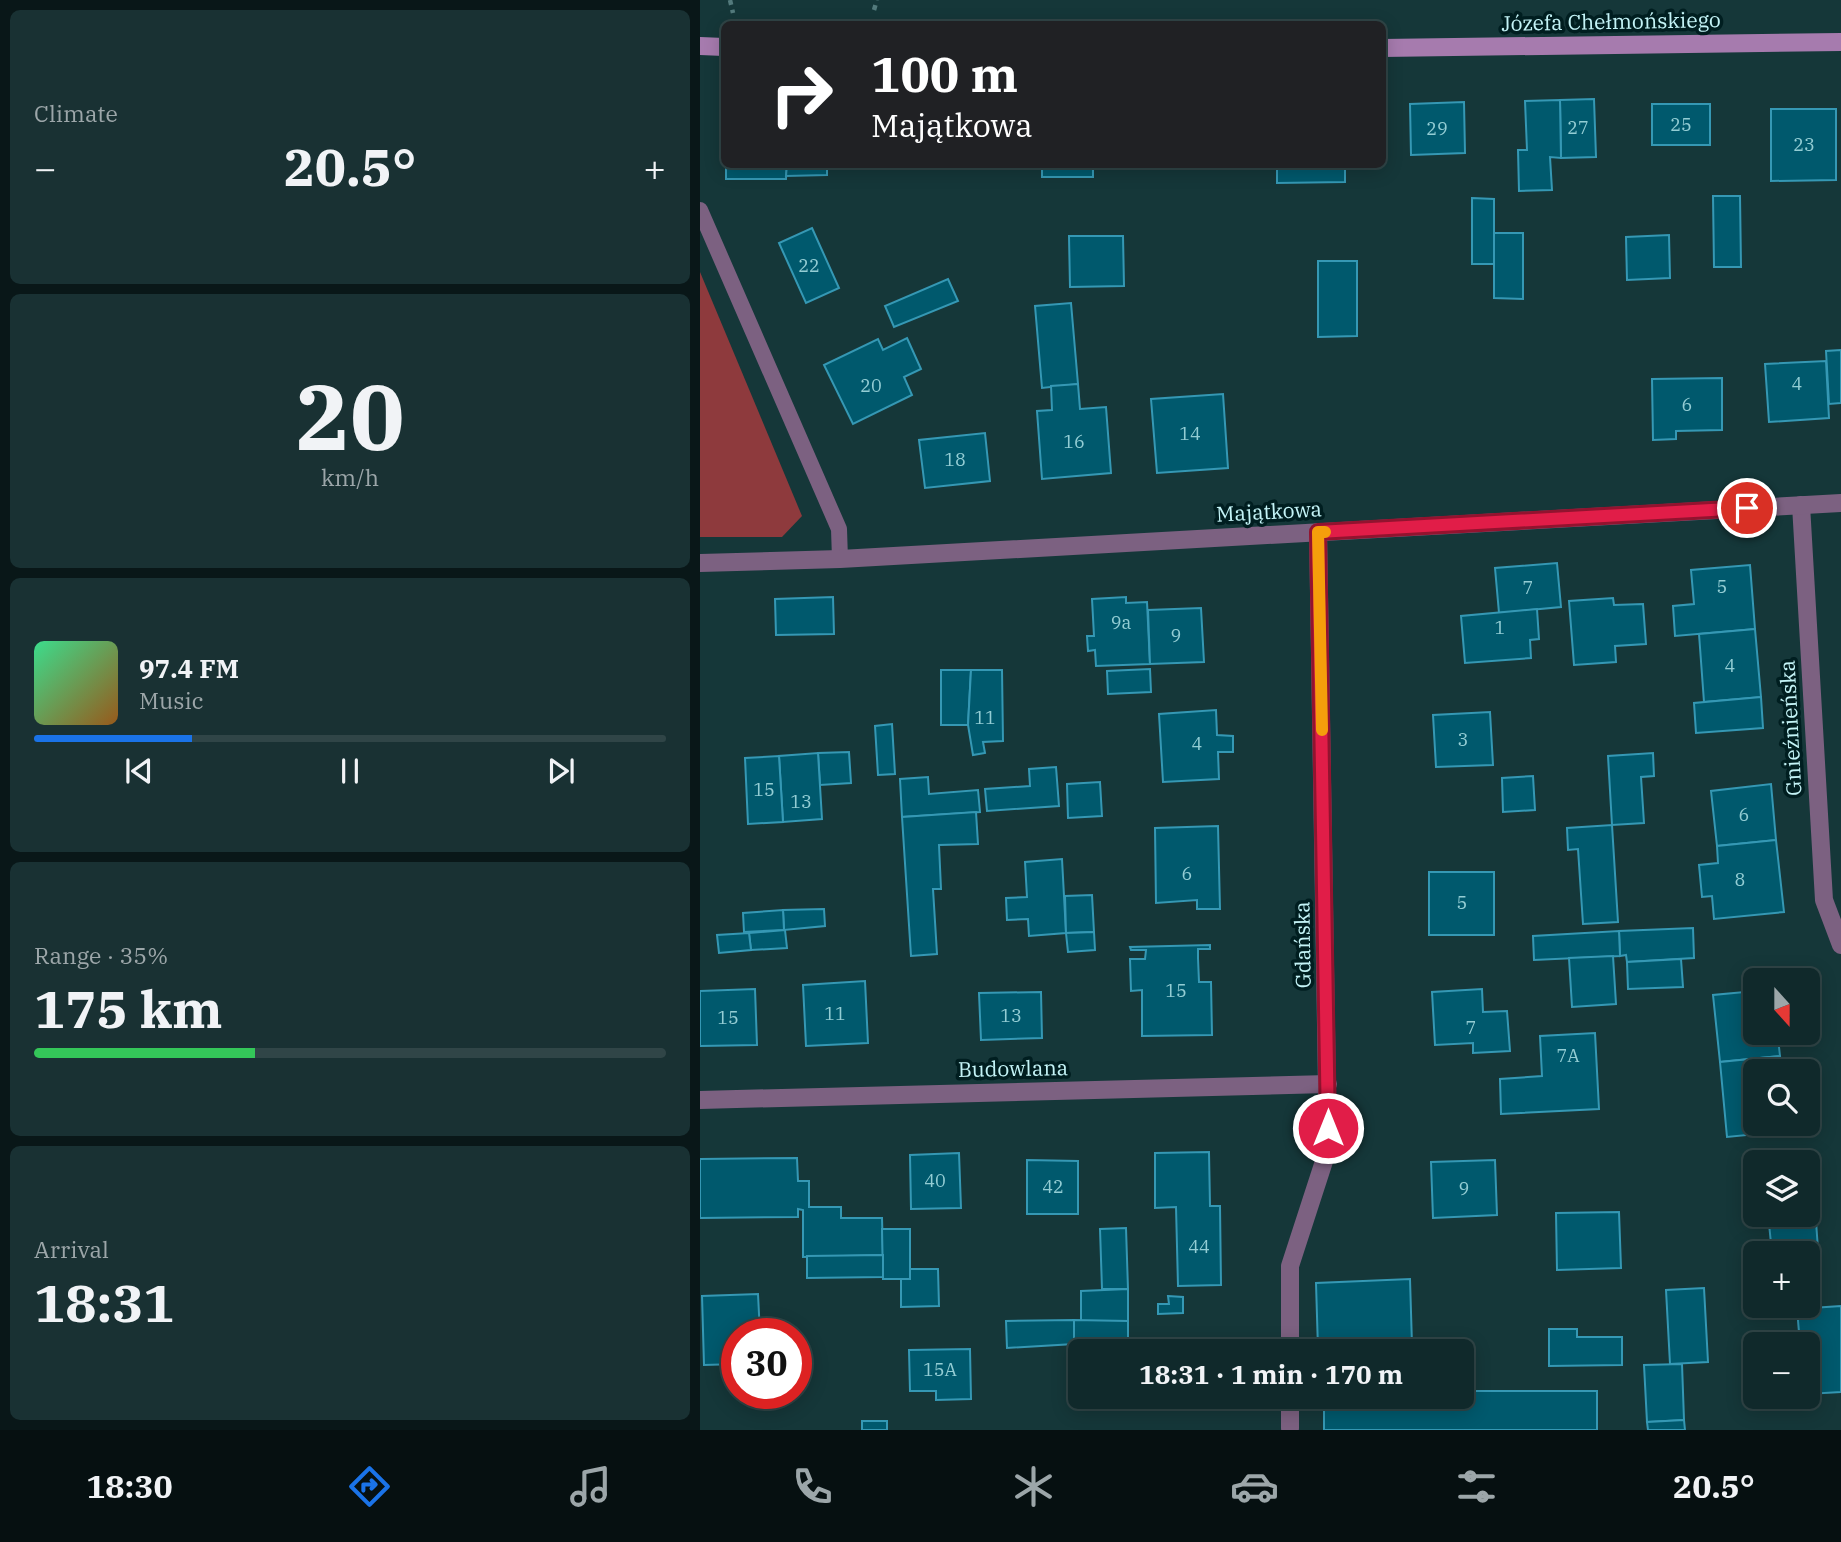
<!DOCTYPE html>
<html lang="en">
<head>
<meta charset="utf-8">
<style>
	:root { --surface:#10292b; --page:#193133; --text:#f1f3f6; --muted:#9ca6a9; --line:#304547; --accent:#1a73e8 }
	body { margin:0; font-family:"IBM Plex Serif",serif; background:var(--page); color:var(--text); height:100vh; display:flex; flex-direction:column; font-size:26px; white-space:nowrap }
	* { box-sizing:border-box; margin:0 }
	p { font-size:23px; color:var(--muted) }
	.icon { flex:none; width:38px; height:38px; fill:none; stroke:currentColor; stroke-width:2; stroke-linecap:round; stroke-linejoin:round }
	.map { position:relative; flex:1; overflow:hidden }
	.panel { display:flex; flex-direction:column; gap:10px; padding:10px; background:#091718; width:700px }
	.panel>* { flex:none }
	.banner { position:absolute; left:21px; top:21px; width:665px; height:147px; border-radius:10px; box-shadow:0 4px 18px #0003,0 0 0 2px var(--line); background:#202124; color:#fff; overflow:hidden }
	.needle { width:46px; rotate:159deg }
	.fabs { position:absolute; left:1043px; top:968px; display:grid; gap:14px }
	.fabs a { display:grid; place-items:center; width:77px; height:77px; border-radius:10px; background:var(--surface); box-shadow:0 4px 18px #0003,0 0 0 2px var(--line); font-size:35px }
	.speed { position:absolute; left:21px; top:1318px; display:flex; gap:14px; font-size:35px; font-weight:700; text-align:center }
	.speed>* { display:grid; place-content:center; width:91px; height:91px; border-radius:50%; background:var(--surface); box-shadow:0 4px 18px #0003,0 0 0 2px var(--line); line-height:1 }
	.speed .limit { border:10px solid #d22; background:#fff; color:#111 }
	.pin { position:absolute; display:grid; place-items:center; width:60px; height:60px; color:#fff; margin:-30px; border:4px solid #fff; border-radius:50%; box-shadow:0 2px 7px #0007 }
	.me { position:absolute; width:77px; margin:-38px; rotate:0deg; stroke-linejoin:round; filter:drop-shadow(0 0 5px #0008) }
	.turn { display:flex; align-items:center; gap:24px; height:147px; padding:0 35px; font-size:32px }
	.turn .icon { width:91px; height:91px; stroke-width:2.5 }
	.turn b { display:block; font-size:49px; line-height:60px }
	.big { font-size:52px; font-weight:700; line-height:1.1 }
	.panel .card { flex:1; display:flex; flex-direction:column; justify-content:center; gap:10px; min-width:0; padding:0 24px; border-radius:10px; background:var(--page) }
	.panel .dial { align-items:center; gap:0 }
	.dial b { font-size:91px; line-height:1 }
	.song { display:flex; align-items:center; gap:21px }
	.cover { width:84px; height:84px; border-radius:10px; background:linear-gradient(135deg,hsl(150 70% 55%),hsl(30 70% 35%)) }
	.played { height:7px; border-radius:4px; background:linear-gradient(90deg,var(--accent) 25%,var(--line) 25%) }
	.keys { display:flex; justify-content:space-around; direction:ltr }
	.heat { display:flex; justify-content:space-between; align-items:center; font-size:38px; direction:ltr }
	.charge { height:10px; border-radius:5px; background:linear-gradient(90deg,#34c759 35%,var(--line) 0) }
	.trip { position:absolute; left:368px; top:1339px; width:406px; height:70px; border-radius:10px; background:var(--surface); box-shadow:0 4px 18px #0003,0 0 0 2px var(--line); font-weight:700; line-height:70px; text-align:center }
	.tab-bar { display:flex; height:112px; justify-content:space-around; align-items:center; background:#061011; color:var(--muted) }
	.tab-bar .icon { width:49px; height:49px }
	.tab-bar .on { color:var(--accent) }
	.tab-bar b { font-size:32px; color:var(--text) }
	main { display:flex; flex:1; min-height:0 }
	.map>svg:first-child { display:block }
</style>
</head>
<body>
<main>
<section class="panel">
<div class="card"><p>Climate</p>
<div class="heat"><a>−</a><b class="big">20.5°</b><a>+</a></div>
</div>
<div class="card dial"><b>20</b><p>km/h</p></div>
<div class="card">
<div class="song"><i class="cover"></i><div><b>97.4 FM</b><p>Music</p></div></div>
<div class="played"></div>
<div class="keys"><svg class="icon" aria-label="previous" viewBox="0 0 24 24"><path d="M18 5L8 12l10 7zM5 5v14"/></svg><svg class="icon" aria-label="pause" viewBox="0 0 24 24"><path d="M8 5v14M16 5v14"/></svg><svg class="icon" aria-label="next" viewBox="0 0 24 24"><path d="M6 5l10 7-10 7zM19 5v14"/></svg></div>
</div>
<div class="card"><p>Range · 35%</p><b class="big">175 km</b><div class="charge"></div></div>
<div class="card"><p>Arrival</p><b class="big">18:31</b></div>
</section>
<div class="map">
<svg width="1141" height="1430" viewBox="0 0 1141 1430">
	<rect width="100%" height="100%" fill="#153739"/>
	<!-- grass -->
	<polygon fill="#8e3a3d" points="0,272 102,516 82,537 0,537"/>
	<!-- building -->
	<g fill="#00596d" stroke="#3598b4" stroke-width="2">
		<polygon points="894,99 896,157 861,158 860,100"/>
		<polygon points="860,100 861,158 850,157 852,190 819,191 818,150 827,150 825,101"/>
		<polygon points="764,102 765,153 711,155 710,104"/>
		<rect x="952" y="104" width="58" height="41"/>
		<polygon points="1071,109 1136,109 1136,180 1071,181"/>
		<polygon points="26,164 87,164 86,179 26,179"/>
		<polygon points="87,164 127,164 127,175 86,176"/>
		<rect x="342" y="164" width="51" height="13"/>
		<polygon points="577,164 645,164 645,182 577,183"/>
		<polygon points="1013,196 1040,196 1041,267 1014,267"/>
		<polygon points="772,198 794,199 794,264 772,264"/>
		<polygon points="112,228 139,288 106,303 79,243"/>
		<polygon points="794,233 823,233 823,299 794,298"/>
		<polygon points="969,235 970,278 927,280 926,237"/>
		<polygon points="369,236 423,236 424,286 370,287"/>
		<polygon points="618,261 657,261 657,336 618,337"/>
		<polygon points="248,279 258,301 194,327 185,306"/>
		<polygon points="371,303 378,384 342,388 335,306"/>
		<polygon points="207,338 221,369 204,377 212,395 153,424 124,365 178,339 183,350"/>
		<polygon points="1141,350 1141,403 1129,404 1126,351"/>
		<polygon points="1126,361 1129,418 1069,422 1065,364"/>
		<polygon points="1022,378 1022,430 976,431 976,439 953,440 952,379"/>
		<polygon points="378,384 380,409 406,407 411,473 342,479 337,411 352,410 351,386"/>
		<polygon points="523,394 528,468 457,473 451,399"/>
		<polygon points="285,433 290,481 225,488 219,440"/>
		<polygon points="857,563 861,607 799,613 795,568"/>
		<polygon points="1050,565 1055,629 975,636 973,606 994,604 991,570"/>
		<polygon points="133,597 134,634 76,635 75,599"/>
		<polygon points="426,597 426,603 447,602 450,664 396,666 395,650 388,651 387,636 394,636 392,599"/>
		<polygon points="913,598 914,605 943,604 946,644 915,646 916,662 874,665 869,601"/>
		<polygon points="501,608 504,662 450,664 448,610"/>
		<polygon points="837,609 839,639 830,640 831,658 765,663 761,616"/>
		<polygon points="1055,629 1061,697 1004,702 999,634"/>
		<polygon points="450,669 451,692 408,694 407,671"/>
		<polygon points="241,670 271,670 268,725 241,725"/>
		<polygon points="271,670 302,670 303,741 283,742 285,753 273,755 268,725"/>
		<polygon points="1061,697 1063,728 996,733 994,703"/>
		<polygon points="516,710 517,735 533,736 533,752 518,752 519,779 463,782 459,714"/>
		<polygon points="790,712 793,765 736,767 733,715"/>
		<polygon points="192,724 195,774 178,775 175,726"/>
		<polygon points="149,752 151,783 120,785 118,753"/>
		<polygon points="118,753 122,819 83,822 79,756"/>
		<polygon points="953,753 954,776 941,777 944,823 912,825 908,756"/>
		<polygon points="79,756 83,822 48,824 45,758"/>
		<polygon points="356,767 359,806 287,811 285,789 330,786 329,769"/>
		<polygon points="833,776 835,810 803,812 802,778"/>
		<polygon points="228,777 229,794 278,790 280,812 202,817 200,779"/>
		<polygon points="400,782 402,816 368,818 367,784"/>
		<polygon points="1071,784 1076,840 1017,846 1011,791"/>
		<polygon points="276,812 278,844 239,845 241,889 233,889 237,954 211,956 202,817"/>
		<polygon points="912,825 918,922 883,924 878,849 868,850 867,828"/>
		<polygon points="518,826 520,909 497,909 497,900 456,903 455,828"/>
		<polygon points="1076,840 1084,912 1014,919 1012,896 1002,897 999,865 1018,863 1017,846"/>
		<polygon points="362,859 366,933 329,936 328,919 307,920 306,898 327,897 325,862"/>
		<rect x="729" y="872" width="65" height="63"/>
		<polygon points="392,895 394,932 366,933 365,896"/>
		<polygon points="124,909 125,926 84,930 83,910"/>
		<polygon points="83,910 84,930 44,932 43,913"/>
		<polygon points="993,928 994,958 927,962 926,955 920,956 919,931"/>
		<polygon points="85,930 87,948 51,950 49,933"/>
		<polygon points="919,931 920,956 834,960 833,936"/>
		<polygon points="394,932 395,950 368,952 366,933"/>
		<polygon points="49,933 51,950 19,953 17,935"/>
		<polygon points="510,945 510,949 498,949 498,958 499,982 511,982 512,1035 442,1036 442,990 431,991 430,959 445,959 446,950 431,950 430,947"/>
		<polygon points="913,956 916,1004 872,1007 869,958"/>
		<polygon points="981,959 983,987 928,989 927,962"/>
		<polygon points="165,981 168,1043 106,1046 103,985"/>
		<polygon points="55,989 57,1045 0,1046 0,991"/>
		<polygon points="782,989 783,1012 807,1011 810,1051 773,1053 773,1043 735,1045 732,992"/>
		<polygon points="1055,991 1055,1032 1088,1032 1088,1038 1078,1038 1080,1056 1020,1062 1013,995"/>
		<polygon points="341,992 342,1038 281,1040 279,993"/>
		<polygon points="895,1033 899,1109 801,1114 800,1079 842,1076 840,1036"/>
		<polygon points="1080,1056 1081,1071 1055,1071 1055,1124 1086,1124 1087,1131 1027,1137 1020,1062"/>
		<polygon points="509,1152 510,1206 520,1206 521,1285 478,1286 476,1207 455,1208 455,1153"/>
		<polygon points="259,1153 261,1208 211,1209 210,1155"/>
		<polygon points="97,1158 98,1181 109,1181 109,1207 141,1207 141,1218 182,1218 183,1255 103,1257 103,1210 98,1209 98,1217 0,1218 0,1159"/>
		<polygon points="327,1160 378,1161 378,1214 327,1214"/>
		<polygon points="795,1160 797,1215 733,1218 731,1162"/>
		<polygon points="1108,1194 1114,1194 1118,1249 1072,1253 1068,1214 1108,1214"/>
		<polygon points="919,1212 921,1268 857,1270 856,1213"/>
		<polygon points="426,1228 428,1289 402,1289 400,1229"/>
		<polygon points="182,1229 210,1229 210,1279 183,1279"/>
		<polygon points="183,1255 183,1277 107,1278 107,1256"/>
		<polygon points="210,1269 238,1269 239,1306 201,1307 201,1279 210,1279"/>
		<polygon points="710,1279 712,1345 618,1349 616,1283"/>
		<polygon points="1004,1288 1008,1362 970,1364 966,1290"/>
		<polygon points="428,1289 428,1321 381,1322 381,1291"/>
		<polygon points="58,1294 60,1334 37,1334 37,1364 4,1365 2,1296"/>
		<polygon points="468,1296 483,1297 483,1313 458,1314 458,1304 469,1304"/>
		<polygon points="1141,1306 1141,1392 1108,1394 1108,1344 1100,1344 1097,1309"/>
		<polygon points="374,1320 374,1344 307,1348 306,1321"/>
		<polygon points="374,1320 428,1321 428,1343 374,1344"/>
		<polygon points="849,1329 877,1329 877,1337 922,1337 922,1365 849,1366"/>
		<polygon points="270,1349 271,1399 236,1400 236,1391 210,1391 209,1350"/>
		<polygon points="982,1364 984,1420 947,1422 944,1365"/>
		<polygon points="761,1391 897,1391 897,1430 624,1430 624,1396 761,1396"/>
		<polygon points="984,1420 985,1430 948,1430 947,1422"/>
		<rect x="162" y="1421" width="25" height="9"/>
	</g>
	<g fill="none" stroke-linecap="round" stroke-linejoin="round">
		<!-- path -->
		<g stroke="#537a7c" stroke-width="4.5" stroke-dasharray="5 5" stroke-linecap="butt">
			<polyline points="30,0 33,13"/>
			<polyline points="174,10 177,0"/>
		</g>
		<!-- lane -->
		<polyline stroke="#7c6181" stroke-width="16" points="0,210 139,529 140,559"/>
		<!-- street -->
		<g stroke="#7c6181" stroke-width="18">
			<polyline points="1101,505 1124,900 1141,945"/>
			<polyline points="0,563 140,559 1141,503"/>
			<polyline points="0,1100 628,1084"/>
			<polyline points="590,1351 590,1266 628,1149 618,532"/>
			<polyline points="590,1396 590,1428"/>
		</g>
		<!-- secondary -->
		<g stroke="#a67bae" stroke-width="18">
			<polyline points="0,46 24,47"/>
			<polyline points="682,48 1141,42"/>
		</g>
	</g>
	<g fill="none" stroke-linecap="round" stroke-linejoin="round">
		<defs>
			<polyline id="route" points="628,1128 618,532 1047,508"/>
		</defs>
		<!-- route casing -->
		<use href="#route" stroke="#92132f" stroke-width="18"/>
		<!-- route -->
		<use href="#route" stroke="#e11d48" stroke-width="12"/>
		<!-- slow -->
		<polyline stroke="#f59e0b" stroke-width="12" points="622,730 618,532 625,532"/>
	</g>
	<g text-anchor="middle" stroke-width="7" stroke-linejoin="round" paint-order="stroke">
		<!-- number labels -->
		<g font-size="18" fill="#93cdd4">
			<text x="981" y="131">25</text>
			<text x="878" y="134">27</text>
			<text x="737" y="135">29</text>
			<text x="1104" y="151">23</text>
			<text x="109" y="272">22</text>
			<text x="1097" y="390">4</text>
			<text x="171" y="392">20</text>
			<text x="987" y="411">6</text>
			<text x="490" y="440">14</text>
			<text x="374" y="448">16</text>
			<text x="255" y="466">18</text>
			<text x="1022" y="593">5</text>
			<text x="828" y="594">7</text>
			<text x="421" y="629">9a</text>
			<text x="800" y="634">1</text>
			<text x="476" y="642">9</text>
			<text x="1030" y="672">4</text>
			<text x="285" y="724">11</text>
			<text x="763" y="746">3</text>
			<text x="497" y="750">4</text>
			<text x="64" y="796">15</text>
			<text x="101" y="808">13</text>
			<text x="1044" y="821">6</text>
			<text x="487" y="880">6</text>
			<text x="1040" y="886">8</text>
			<text x="762" y="909">5</text>
			<text x="476" y="997">15</text>
			<text x="135" y="1020">11</text>
			<text x="311" y="1022">13</text>
			<text x="28" y="1024">15</text>
			<text x="771" y="1034">7</text>
			<text x="868" y="1062">7A</text>
			<text x="235" y="1187">40</text>
			<text x="353" y="1193">42</text>
			<text x="764" y="1195">9</text>
			<text x="499" y="1253">44</text>
			<text x="240" y="1376">15A</text>
		</g>
		<!-- street labels -->
		<g font-size="21" fill="#c4f4f7" stroke="#001e20">
			<text transform="translate(911 22) rotate(-1)" y="7">Józefa Chełmońskiego</text>
			<text transform="translate(569 512) rotate(-3)" y="7">Majątkowa</text>
			<text transform="translate(1091 728) rotate(-93)" y="7">Gnieźnieńska</text>
			<text transform="translate(603 945) rotate(-91)" y="7">Gdańska</text>
			<text transform="translate(313 1069) rotate(-1)" y="7">Budowlana</text>
		</g>
	</g>
</svg>
<div class="fabs">
<a><svg class="needle" viewBox="-14 -14 28 28"><path d="M0-13l5 13h-10z" fill="#e53935"/><path d="M0 13l5-13h-10z" fill="#9ca6a9"/></svg></a>
<a><svg class="icon" aria-label="search" viewBox="0 0 24 24"><circle cx="10" cy="10" r="6"/><path d="M15 15l6 6"/></svg></a>
<a><svg class="icon" aria-label="layers" viewBox="0 0 24 24"><path d="M12 4l9 5-9 5-9-5zM3 14l9 5 9-5"/></svg></a>
<a>+</a>
<a>−</a>
</div>
<div class="speed"><div class="limit">30</div></div>
<div class="pin" style="left:1047px;top:508px;background:#d93025"><svg class="icon" aria-label="arrive" viewBox="0 0 24 24"><path d="M6 21V4h12l-3 4 3 4H6"/></svg></div>
<svg class="me" style="left:628px;top:1128px" viewBox="-20 -20 40 40"><circle r="17" fill="#e11d48" stroke="#fff" stroke-width="3"/><path d="M0-11L8 9 0 5-8 9z" fill="#fff"/></svg>
<div class="trip">18:31 · 1 min · 170 m</div>
<div class="banner">
<div class="turn"><svg class="icon" aria-label="right" viewBox="0 0 24 24"><path d="M7 20v-9h11M14 6l5 5-5 5"/></svg><div><b>100 m</b>Majątkowa</div></div>
</div>
</div>
</main>
<nav class="tab-bar">
<b>18:30</b>
<svg class="icon on" aria-label="directions" viewBox="0 0 24 24"><path d="M12 3l9 9-9 9-9-9zM9 14v-3h6M13 9l2 2-2 2"/></svg>
<svg class="icon" aria-label="music" viewBox="0 0 24 24"><path d="M9 18V5l10-2v13"/><circle cx="6" cy="18" r="3"/><circle cx="16" cy="16" r="3"/></svg>
<svg class="icon" aria-label="phone" viewBox="0 0 24 24"><path d="M5 4h4l2 5-3 2q2 4 5 5l2-3 5 2v4C11 20 4 13 5 4z"/></svg>
<svg class="icon" aria-label="climate" viewBox="0 0 24 24"><path d="M12 3v18M4 7l16 10M4 17L20 7"/></svg>
<svg class="icon" aria-label="car" viewBox="0 0 24 24"><path d="M5 17H2v-5l4-1 3-4h7l3 4 3 1v5h-3M9 17h6M6 11h13"/><circle cx="7" cy="17" r="2"/><circle cx="17" cy="17" r="2"/></svg>
<svg class="icon" aria-label="filters" viewBox="0 0 24 24"><path d="M4 7h16M4 17h16"/><circle cx="9" cy="7" r="2"/><circle cx="15" cy="17" r="2"/></svg>
<b>20.5°</b>
</nav>
</body>
</html>
